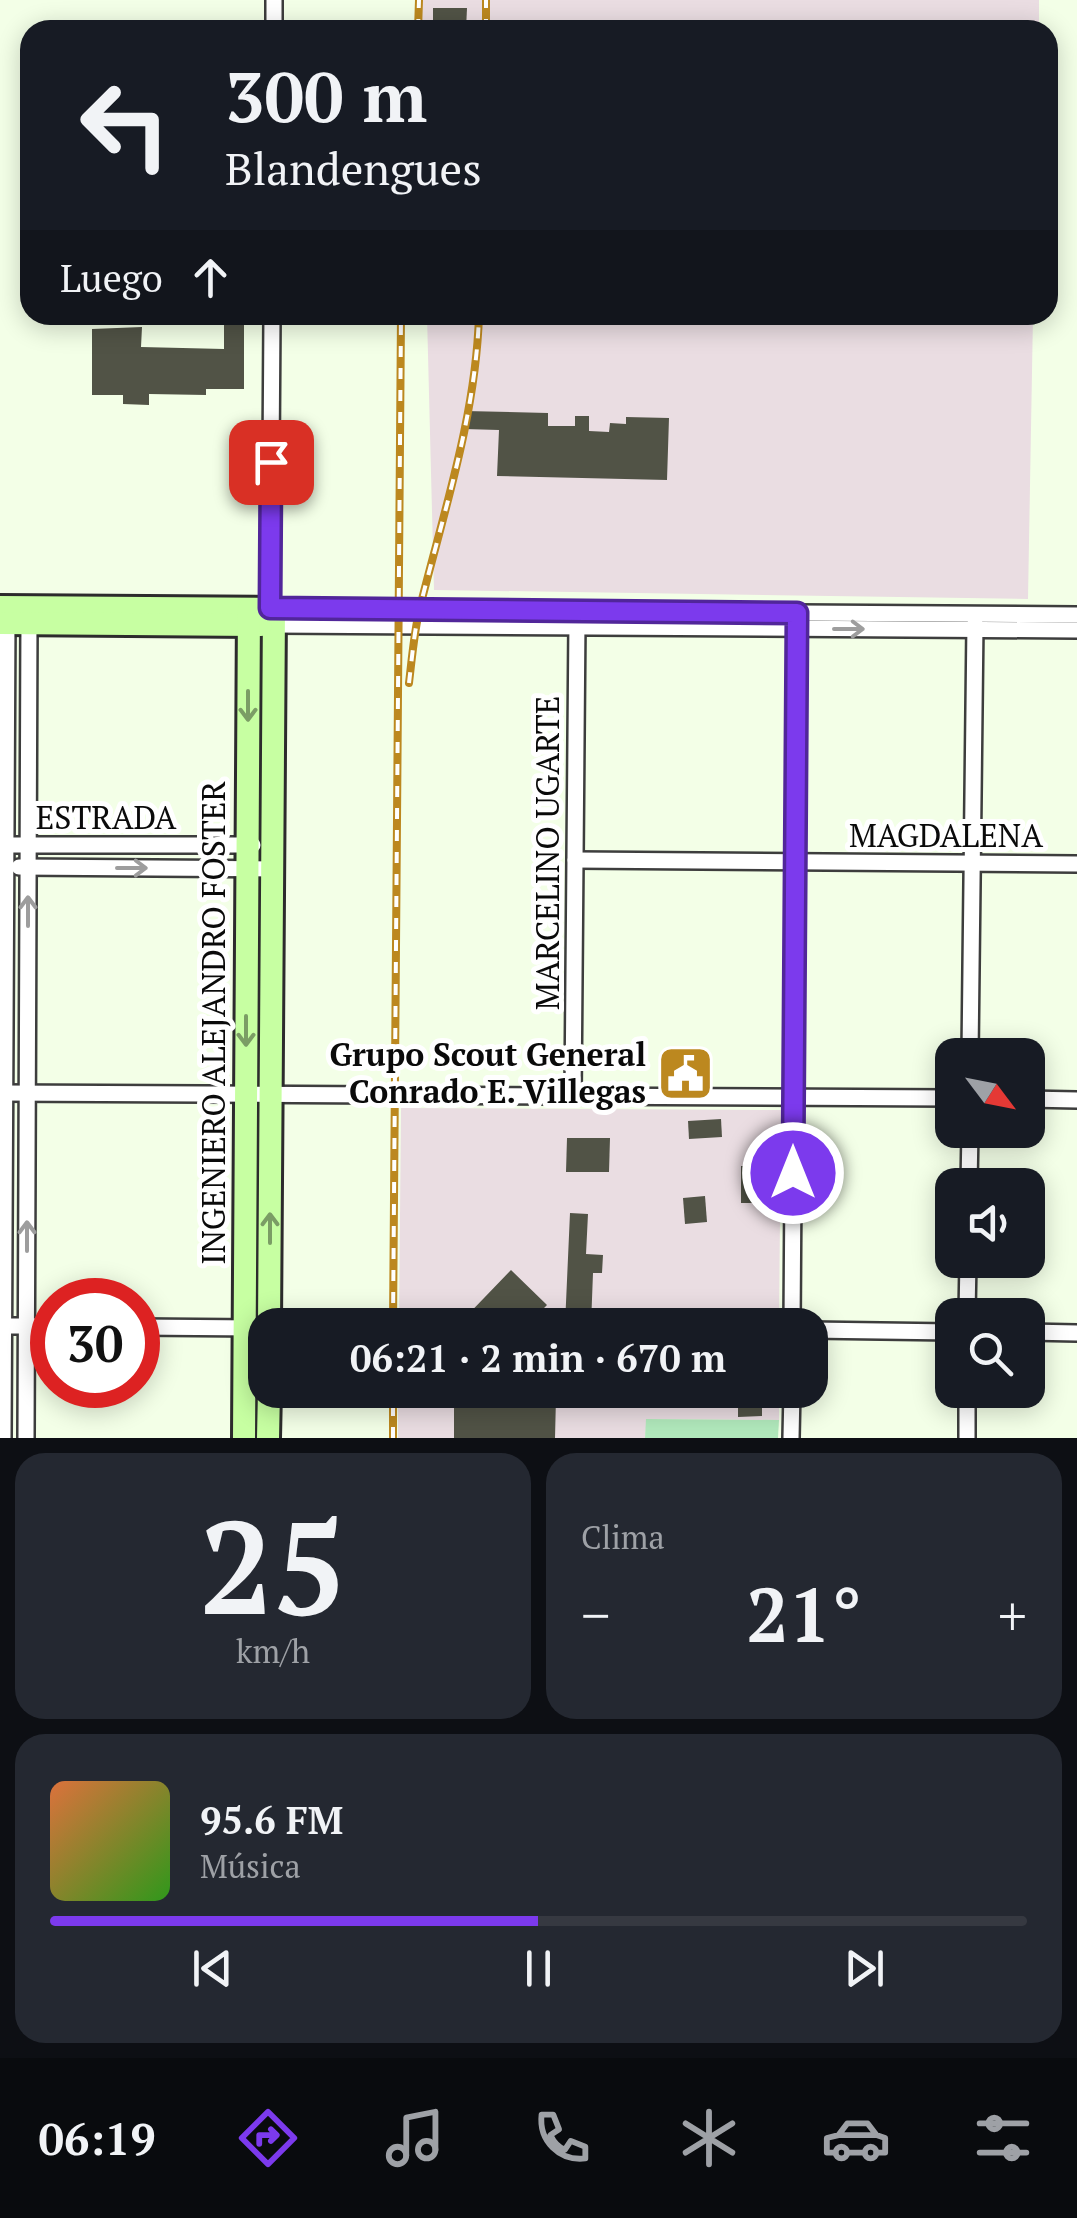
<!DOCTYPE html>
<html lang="es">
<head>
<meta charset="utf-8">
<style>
	:root { --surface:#171b24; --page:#242831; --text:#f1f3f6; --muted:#9ea1a6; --line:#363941; --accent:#7c3aed }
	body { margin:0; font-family:"PT Serif",serif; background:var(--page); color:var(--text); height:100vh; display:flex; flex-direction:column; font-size:38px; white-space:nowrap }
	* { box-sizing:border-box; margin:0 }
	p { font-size:32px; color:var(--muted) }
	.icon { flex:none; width:55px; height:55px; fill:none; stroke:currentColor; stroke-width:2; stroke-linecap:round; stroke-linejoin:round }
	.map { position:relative; height:1438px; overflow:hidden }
	.side { display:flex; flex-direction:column; gap:15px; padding:15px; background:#0d0f14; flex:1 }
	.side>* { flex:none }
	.guide { position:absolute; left:20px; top:20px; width:1038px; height:305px; border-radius:30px; box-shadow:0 5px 25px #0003; background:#171b24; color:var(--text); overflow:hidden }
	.needle { width:65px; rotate:122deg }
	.fabs { position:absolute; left:935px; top:1038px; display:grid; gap:20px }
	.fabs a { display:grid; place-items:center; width:110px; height:110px; border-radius:20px; background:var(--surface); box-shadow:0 5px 25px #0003; font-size:50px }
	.speed { position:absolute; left:30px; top:1278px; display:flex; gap:20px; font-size:50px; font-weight:700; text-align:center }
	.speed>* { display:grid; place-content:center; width:130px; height:130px; border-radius:50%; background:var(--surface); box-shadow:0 5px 25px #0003; line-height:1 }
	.speed .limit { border:15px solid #d22; background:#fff; color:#111 }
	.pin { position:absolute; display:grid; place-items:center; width:85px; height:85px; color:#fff; margin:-42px; border-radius:20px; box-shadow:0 5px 15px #0006 }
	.me { position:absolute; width:110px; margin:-55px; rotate:0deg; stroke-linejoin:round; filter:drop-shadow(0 0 8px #0008) }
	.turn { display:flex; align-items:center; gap:35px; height:210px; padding:0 40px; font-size:45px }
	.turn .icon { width:130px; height:130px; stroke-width:2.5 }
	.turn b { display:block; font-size:70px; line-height:85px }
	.then { display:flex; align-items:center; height:95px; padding:0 40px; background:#0003; gap:20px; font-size:38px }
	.big { font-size:75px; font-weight:700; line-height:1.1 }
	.side .widget { flex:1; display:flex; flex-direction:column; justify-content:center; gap:15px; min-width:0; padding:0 35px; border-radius:30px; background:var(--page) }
	.side .dial { align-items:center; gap:0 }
	.dial b { font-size:130px; line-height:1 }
	.song { display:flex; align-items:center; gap:30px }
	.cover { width:120px; height:120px; border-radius:15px; background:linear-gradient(135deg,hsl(20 70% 55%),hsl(110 70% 35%)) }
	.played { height:10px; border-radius:5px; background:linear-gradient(90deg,var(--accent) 50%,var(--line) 50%) }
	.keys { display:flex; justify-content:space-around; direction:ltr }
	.heat { display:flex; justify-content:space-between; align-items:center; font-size:55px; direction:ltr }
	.side .tiles { flex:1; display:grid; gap:15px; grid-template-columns:1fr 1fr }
	.widget:last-child { grid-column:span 2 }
	.trip { position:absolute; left:248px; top:1308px; width:580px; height:100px; border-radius:30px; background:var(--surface); box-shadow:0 5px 25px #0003; font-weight:700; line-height:100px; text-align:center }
	.tab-bar { display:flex; height:160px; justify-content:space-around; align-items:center; background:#090b0e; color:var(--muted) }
	.tab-bar .icon { width:70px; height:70px }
	.tab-bar .on { color:var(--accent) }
	.tab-bar b { font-size:45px; color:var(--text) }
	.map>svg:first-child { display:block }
</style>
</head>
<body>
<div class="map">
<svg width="1077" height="1438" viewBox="0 0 1077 1438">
	<rect width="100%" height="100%" fill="#f3ffe7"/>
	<!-- industrial -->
	<g fill="#eadde2">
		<polygon points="420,0 1039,0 1039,30 421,30"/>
		<polygon points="427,315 1033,315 1028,599 434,590"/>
		<polygon points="401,1108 781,1110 779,1325 399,1325"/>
		<polygon points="398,1390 779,1390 779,1420 647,1419 645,1438 398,1438"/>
	</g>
	<!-- green -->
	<polygon fill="#b1e9bc" points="646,1419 779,1420 778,1438 645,1438"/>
	<!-- building -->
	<g fill="#515346">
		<polygon points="433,8 467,8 466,30 433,30"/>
		<polygon points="224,315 244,315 244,389 206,389 206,395 149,394 149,405 123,404 123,395 92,395 92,329 142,327 141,347 224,349"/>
		<polygon points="465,411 548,413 548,426 575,426 575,416 589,416 589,431 609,432 610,423 626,424 626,417 669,418 667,480 497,476 499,430 464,429"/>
		<polygon points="721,1119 722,1137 689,1139 688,1121"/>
		<polygon points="567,1138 610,1138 609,1172 566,1172"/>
		<rect x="741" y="1166" width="31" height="37"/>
		<polygon points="705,1196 707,1222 685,1224 683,1198"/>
		<polygon points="570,1213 588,1214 586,1254 603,1255 602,1273 593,1273 591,1325 565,1325"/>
		<polygon points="511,1270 547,1305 532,1320 538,1325 458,1325"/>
		<rect x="619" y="1312" width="59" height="13"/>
		<polygon points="454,1390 550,1390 550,1397 556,1397 555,1438 454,1438"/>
		<polygon points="738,1390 762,1390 762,1416 738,1417"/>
	</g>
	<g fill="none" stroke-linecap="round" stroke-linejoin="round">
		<defs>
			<g id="street">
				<polyline points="274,30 274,0"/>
				<polyline points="270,608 272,315"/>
				<polyline points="274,609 1077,615"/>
				<polyline points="274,625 1077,630"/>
				<polyline points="0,845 253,845"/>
				<polyline points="575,860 1077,864"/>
				<polyline points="19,867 272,869"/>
				<polyline points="970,1055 975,623"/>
				<polyline points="0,1093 952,1098"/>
				<polyline points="573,1096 577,620"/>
				<polyline points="1028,1099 1077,1100"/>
				<polyline points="969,1185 970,1130"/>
				<polyline points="967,1315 968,1260"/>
				<polyline points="792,1325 797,622"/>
				<polyline points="0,1326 52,1326"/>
				<polyline points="138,1327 265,1328"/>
				<polyline points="810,1330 952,1332"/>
				<polyline points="1028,1332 1077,1333"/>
				<polyline points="3,1438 7,616"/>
				<polyline points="26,1438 29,617"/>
				<polyline points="791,1438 792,1390"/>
				<polyline points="967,1438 967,1390"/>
			</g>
			<g id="secondary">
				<polyline points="0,607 274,609 269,1325"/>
				<polyline points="0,623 261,625"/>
				<polyline points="244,1438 249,609"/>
				<polyline points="268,1438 269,1390"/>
			</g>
		</defs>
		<!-- street casing -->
		<use href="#street" stroke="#3d3d3d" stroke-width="20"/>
		<!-- secondary casing -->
		<use href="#secondary" stroke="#2c2c2c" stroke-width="28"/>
		<!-- street -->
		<use href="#street" stroke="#fff" stroke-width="15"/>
		<!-- secondary -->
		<use href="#secondary" stroke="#c7ffa2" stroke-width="22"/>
		<defs>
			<g id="rail">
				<polyline points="418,30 419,0"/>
				<polyline points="486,30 486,0"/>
				<path d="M409 683C412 658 414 632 420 607 444 511 476 415 479 315"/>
				<polyline points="393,1325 401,315"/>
				<polyline points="393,1438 393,1390"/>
			</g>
		</defs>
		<!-- rail casing -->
		<use href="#rail" stroke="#bc881f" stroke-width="8"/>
		<!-- rail -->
		<use href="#rail" stroke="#fff" stroke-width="4" stroke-dasharray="11" stroke-linecap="butt"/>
	</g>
	<!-- one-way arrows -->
	<defs><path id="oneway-shaft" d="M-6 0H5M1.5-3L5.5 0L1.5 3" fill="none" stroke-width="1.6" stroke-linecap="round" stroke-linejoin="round" transform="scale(2.5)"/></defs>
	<g stroke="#9d9d9d">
		<use href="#oneway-shaft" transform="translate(849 629)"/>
		<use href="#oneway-shaft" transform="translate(132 868)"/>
		<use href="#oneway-shaft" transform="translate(28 911) rotate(-90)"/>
		<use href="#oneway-shaft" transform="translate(27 1236) rotate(-90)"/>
	</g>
	<g stroke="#7b9d65">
		<use href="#oneway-shaft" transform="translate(248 706) rotate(90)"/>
		<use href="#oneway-shaft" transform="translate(246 1031) rotate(90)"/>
		<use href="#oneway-shaft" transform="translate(270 1228) rotate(-90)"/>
	</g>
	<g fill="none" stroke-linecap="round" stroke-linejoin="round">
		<defs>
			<polyline id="route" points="271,462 270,608 797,613 793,1173"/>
		</defs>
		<!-- route casing -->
		<use href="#route" stroke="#51269a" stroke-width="25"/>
		<!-- route -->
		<use href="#route" stroke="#7c3aed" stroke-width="18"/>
	</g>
	<!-- icons -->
	<defs>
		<symbol id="civic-square" viewBox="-11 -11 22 22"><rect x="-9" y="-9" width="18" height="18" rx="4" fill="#bc881f" stroke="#fff"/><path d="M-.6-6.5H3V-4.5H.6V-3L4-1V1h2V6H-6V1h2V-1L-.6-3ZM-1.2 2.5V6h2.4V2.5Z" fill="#fff"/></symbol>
	</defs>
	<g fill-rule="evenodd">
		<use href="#civic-square" x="654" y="1042" width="63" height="63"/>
	</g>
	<g text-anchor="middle" stroke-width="10" stroke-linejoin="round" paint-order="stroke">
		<!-- street labels -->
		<g font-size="32" fill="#0a0a0a" stroke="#fff">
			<text x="106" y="829">ESTRADA</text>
			<text x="946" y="847">MAGDALENA</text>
			<text transform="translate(548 853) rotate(-90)" y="11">MARCELINO UGARTE</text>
			<text transform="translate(214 1023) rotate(-90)" y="11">INGENIERO ALEJANDRO FOSTER</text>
		</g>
		<!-- poi labels -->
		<g font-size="32" font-weight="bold" fill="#0a0a0a" stroke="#fff" text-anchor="end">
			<text x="646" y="1066">Grupo Scout General<tspan x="646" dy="37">Conrado E. Villegas</tspan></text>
		</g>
	</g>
</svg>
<div class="fabs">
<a><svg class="needle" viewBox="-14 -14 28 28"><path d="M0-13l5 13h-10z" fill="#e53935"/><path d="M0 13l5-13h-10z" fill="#9ea1a6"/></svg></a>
<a><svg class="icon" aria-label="sound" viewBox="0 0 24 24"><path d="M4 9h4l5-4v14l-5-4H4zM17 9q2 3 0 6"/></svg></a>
<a><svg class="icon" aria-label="search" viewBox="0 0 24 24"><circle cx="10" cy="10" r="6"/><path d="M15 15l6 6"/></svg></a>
</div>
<div class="speed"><div class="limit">30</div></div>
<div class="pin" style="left:271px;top:462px;background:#d93025"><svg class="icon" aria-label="arrive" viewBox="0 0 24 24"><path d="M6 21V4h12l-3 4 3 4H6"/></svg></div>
<svg class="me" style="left:793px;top:1173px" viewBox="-20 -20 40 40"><circle r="17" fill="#7c3aed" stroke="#fff" stroke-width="3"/><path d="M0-11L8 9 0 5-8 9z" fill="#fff"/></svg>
<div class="trip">06:21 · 2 min · 670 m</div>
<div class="guide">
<div class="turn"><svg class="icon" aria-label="left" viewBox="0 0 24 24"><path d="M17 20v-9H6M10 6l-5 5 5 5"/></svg><div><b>300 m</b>Blandengues</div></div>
<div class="then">Luego<svg class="icon" aria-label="ahead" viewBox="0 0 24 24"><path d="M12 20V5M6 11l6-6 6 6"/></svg></div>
</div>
</div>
<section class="side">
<div class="tiles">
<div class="widget dial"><b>25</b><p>km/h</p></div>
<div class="widget"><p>Clima</p>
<div class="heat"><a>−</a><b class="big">21°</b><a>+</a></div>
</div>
<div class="widget">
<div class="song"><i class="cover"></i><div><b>95.6 FM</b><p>Música</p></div></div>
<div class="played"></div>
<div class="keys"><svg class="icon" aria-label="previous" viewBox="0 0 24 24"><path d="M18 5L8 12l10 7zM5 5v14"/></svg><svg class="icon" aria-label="pause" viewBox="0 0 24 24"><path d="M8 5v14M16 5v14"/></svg><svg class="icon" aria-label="next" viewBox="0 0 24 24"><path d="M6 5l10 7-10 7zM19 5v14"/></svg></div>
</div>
</div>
</section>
<nav class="tab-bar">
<b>06:19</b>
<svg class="icon on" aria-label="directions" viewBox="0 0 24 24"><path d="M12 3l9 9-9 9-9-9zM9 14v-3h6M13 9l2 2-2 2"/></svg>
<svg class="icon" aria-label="music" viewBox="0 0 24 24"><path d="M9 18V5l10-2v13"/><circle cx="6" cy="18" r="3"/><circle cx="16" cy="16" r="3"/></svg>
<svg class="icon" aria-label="phone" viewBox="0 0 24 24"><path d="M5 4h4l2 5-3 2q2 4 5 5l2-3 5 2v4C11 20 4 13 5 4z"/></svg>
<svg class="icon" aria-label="climate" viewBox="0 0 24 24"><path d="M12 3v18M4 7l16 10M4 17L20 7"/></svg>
<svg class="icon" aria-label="car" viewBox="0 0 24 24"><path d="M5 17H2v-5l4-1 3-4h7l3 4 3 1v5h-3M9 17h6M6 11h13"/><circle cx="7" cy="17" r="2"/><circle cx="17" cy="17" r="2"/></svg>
<svg class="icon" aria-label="filters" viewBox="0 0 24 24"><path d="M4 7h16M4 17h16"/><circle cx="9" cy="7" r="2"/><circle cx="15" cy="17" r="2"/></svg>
</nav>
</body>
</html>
